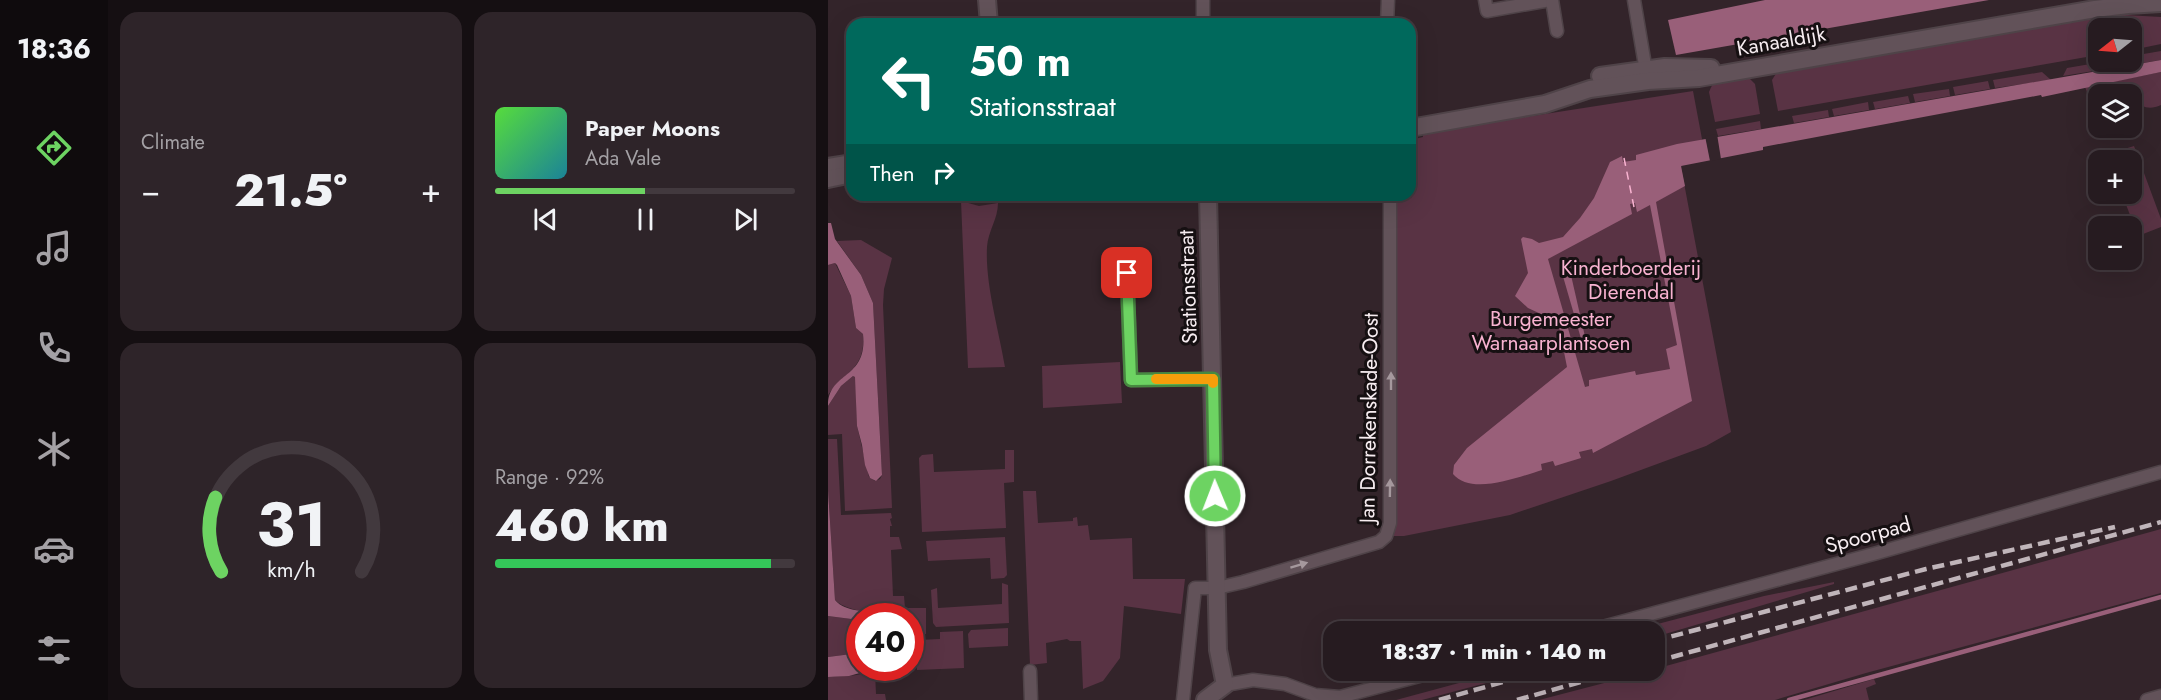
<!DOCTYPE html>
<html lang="en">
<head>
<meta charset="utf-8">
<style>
	:root { --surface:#261b20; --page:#2e2429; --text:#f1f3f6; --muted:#a4a1a5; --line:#42393e; --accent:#6dd362 }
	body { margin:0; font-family:Jost,sans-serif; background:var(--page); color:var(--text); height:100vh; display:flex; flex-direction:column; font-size:22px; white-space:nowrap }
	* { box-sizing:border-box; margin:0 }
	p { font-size:20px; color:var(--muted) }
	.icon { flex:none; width:33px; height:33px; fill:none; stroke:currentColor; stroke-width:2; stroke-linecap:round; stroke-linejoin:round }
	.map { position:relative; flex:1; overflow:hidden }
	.drawer { display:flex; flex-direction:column; gap:12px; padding:12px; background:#150f12; width:720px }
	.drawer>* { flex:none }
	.banner { position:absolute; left:18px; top:18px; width:570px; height:183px; border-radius:18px; box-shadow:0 6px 24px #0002,0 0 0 2px var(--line); background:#00695c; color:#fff; overflow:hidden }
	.needle { width:39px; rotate:253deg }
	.tools { position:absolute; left:1260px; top:18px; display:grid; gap:12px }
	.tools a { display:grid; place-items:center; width:54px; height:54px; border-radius:12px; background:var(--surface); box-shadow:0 6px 24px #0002,0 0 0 2px var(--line); font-size:30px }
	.speed { position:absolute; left:18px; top:603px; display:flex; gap:12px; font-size:30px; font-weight:700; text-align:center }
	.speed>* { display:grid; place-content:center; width:78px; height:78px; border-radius:50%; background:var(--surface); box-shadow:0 6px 24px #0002,0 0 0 2px var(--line); line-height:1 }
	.speed .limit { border:9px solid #d22; background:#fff; color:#111 }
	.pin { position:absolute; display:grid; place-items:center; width:51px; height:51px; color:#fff; margin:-26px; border-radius:12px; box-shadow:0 3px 9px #0006 }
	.me { position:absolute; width:66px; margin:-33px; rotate:359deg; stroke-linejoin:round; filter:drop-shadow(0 0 4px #0008) }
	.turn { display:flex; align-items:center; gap:21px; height:126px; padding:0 24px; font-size:27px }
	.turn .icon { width:78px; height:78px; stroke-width:2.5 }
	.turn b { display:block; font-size:42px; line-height:51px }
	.then { display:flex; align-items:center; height:57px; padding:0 24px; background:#0003; gap:12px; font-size:22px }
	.big { font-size:45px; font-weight:800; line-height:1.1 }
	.drawer .card { flex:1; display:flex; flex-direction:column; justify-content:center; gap:9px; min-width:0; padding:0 21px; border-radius:18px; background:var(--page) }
	.drawer .dial { align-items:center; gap:0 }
	.dial svg { height:156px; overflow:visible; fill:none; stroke:var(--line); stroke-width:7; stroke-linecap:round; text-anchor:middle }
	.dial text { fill:var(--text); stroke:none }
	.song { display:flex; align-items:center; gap:18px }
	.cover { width:72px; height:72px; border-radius:9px; background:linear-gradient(135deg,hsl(110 70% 55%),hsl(190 70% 35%)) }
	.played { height:6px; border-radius:3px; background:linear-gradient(90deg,var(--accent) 50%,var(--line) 50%) }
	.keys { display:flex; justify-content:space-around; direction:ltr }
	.heat { display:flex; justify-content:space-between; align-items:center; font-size:33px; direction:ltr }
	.charge { height:9px; border-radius:4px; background:linear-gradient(90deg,#34c759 92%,var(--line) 0) }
	.drawer .tiles { flex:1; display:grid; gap:12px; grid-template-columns:repeat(2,1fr) }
	.trip { position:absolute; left:495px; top:621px; width:342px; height:60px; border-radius:18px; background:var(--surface); box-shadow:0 6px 24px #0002,0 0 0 2px var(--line); font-weight:800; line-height:60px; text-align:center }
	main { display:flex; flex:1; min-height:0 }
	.tabs { display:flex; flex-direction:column; width:108px; justify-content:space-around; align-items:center; background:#0f0b0d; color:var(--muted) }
	.tabs .icon { width:42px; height:42px }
	.tabs .selected { color:var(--accent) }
	.tabs b { font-size:27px; color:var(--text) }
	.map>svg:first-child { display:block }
</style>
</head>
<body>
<main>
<nav class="tabs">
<b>18:36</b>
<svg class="icon selected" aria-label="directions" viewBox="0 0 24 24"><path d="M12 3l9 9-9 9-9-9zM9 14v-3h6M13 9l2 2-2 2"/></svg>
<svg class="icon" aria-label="music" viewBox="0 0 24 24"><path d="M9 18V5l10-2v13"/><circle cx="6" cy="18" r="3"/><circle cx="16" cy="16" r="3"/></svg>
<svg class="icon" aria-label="phone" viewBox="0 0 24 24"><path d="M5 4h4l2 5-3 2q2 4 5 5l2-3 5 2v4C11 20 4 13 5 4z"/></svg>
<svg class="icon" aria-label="climate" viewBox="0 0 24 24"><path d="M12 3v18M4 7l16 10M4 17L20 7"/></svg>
<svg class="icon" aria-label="car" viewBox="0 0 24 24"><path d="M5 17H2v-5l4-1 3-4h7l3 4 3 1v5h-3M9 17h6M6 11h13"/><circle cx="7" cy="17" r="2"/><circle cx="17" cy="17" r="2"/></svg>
<svg class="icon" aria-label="filters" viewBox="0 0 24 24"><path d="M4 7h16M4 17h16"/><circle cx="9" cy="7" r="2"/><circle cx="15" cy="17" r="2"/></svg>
</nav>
<section class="drawer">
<div class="tiles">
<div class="card"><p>Climate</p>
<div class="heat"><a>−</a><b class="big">21.5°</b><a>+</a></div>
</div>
<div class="card">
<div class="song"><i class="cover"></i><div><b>Paper Moons</b><p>Ada Vale</p></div></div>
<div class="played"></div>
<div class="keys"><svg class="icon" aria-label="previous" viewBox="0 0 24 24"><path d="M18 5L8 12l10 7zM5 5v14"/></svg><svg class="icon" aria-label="pause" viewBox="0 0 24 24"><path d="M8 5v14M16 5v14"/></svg><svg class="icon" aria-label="next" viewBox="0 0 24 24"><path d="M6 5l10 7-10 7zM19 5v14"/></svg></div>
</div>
<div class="card dial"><svg viewBox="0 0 100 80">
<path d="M14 69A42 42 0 1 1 86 69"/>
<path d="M14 69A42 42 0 0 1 11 31" stroke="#6dd362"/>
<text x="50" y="56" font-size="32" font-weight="700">31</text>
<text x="50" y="72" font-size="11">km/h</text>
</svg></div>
<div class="card"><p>Range · 92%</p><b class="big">460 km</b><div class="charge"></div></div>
</div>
</section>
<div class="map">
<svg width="1333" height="700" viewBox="0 0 1333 700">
	<rect width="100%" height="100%" fill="#33242a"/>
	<!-- green -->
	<g fill="#593344">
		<polygon points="1279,14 1333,17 1333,44 1304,50 1304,28 1270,28 1270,55 950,111 944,80 949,72"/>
		<polygon points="1333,51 1333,60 1235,76 1239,68 1274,62 1304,62 1304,56"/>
		<polygon points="1214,72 1223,80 1167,88 1165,80"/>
		<path d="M1333 72V105C1320 111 1315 106 1304 101V94H1270V106L1265 107 1257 87Z"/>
		<polygon points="920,77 927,84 932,114 887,122 881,92 885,83"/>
		<polygon points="1160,81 1162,89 1127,95 1125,87"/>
		<polygon points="1121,89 1122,96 1087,102 1085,94"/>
		<polygon points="865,91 874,139 853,167 903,432 878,446 783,481 682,515 576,536 566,536 566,195 582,195 582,140 595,137 595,133"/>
		<polygon points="1080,96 1082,103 1047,109 1045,102"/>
		<polygon points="1040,102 1041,110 1006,116 1004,109"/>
		<polygon points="1000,110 1001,117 966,123 964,116"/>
		<polygon points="932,121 933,129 890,136 888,129"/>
		<polygon points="1306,146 1333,219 1333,227 1310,236 1294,194 1304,194 1304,160 1282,160 1280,154"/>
		<path d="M133 201 151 206 170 203C170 219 160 231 159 247 157 284 171 331 177 367L140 368Z"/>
		<polygon points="33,240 64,258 56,289 55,305 64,508 17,511 14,434 0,435 0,406 13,386 25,376 28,377 29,426 41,477 47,481 52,479 54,475 45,303 33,275 9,241"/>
		<path d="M7 263 23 296 28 328 35 334C38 369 17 371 0 395V265Z"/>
		<polygon points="292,362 294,403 215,408 214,366"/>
		<path d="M0 439H9L13 515 63 513 64 518 62 519 64 526H62V537H71L74 549 63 550 65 596H76L77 608H98V634H83L82 616C65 616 19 613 7 600L0 490Z"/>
		<polygon points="177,450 186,450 186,482 176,483 178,528 94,532 91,458 94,455 105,454 106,472 177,469"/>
		<polygon points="195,491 208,491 210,523 245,521 245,518 249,517 250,526 260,525 262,540 304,538 305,579 357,579 353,614 296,606 292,658 275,681 255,689 253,641 242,641 239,639 218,643 219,663 202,665"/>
		<polygon points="1333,529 1333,593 1038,673 947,700 711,700 826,670 827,669"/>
		<polygon points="177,537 179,575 176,578 163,579 162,558 100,561 98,541"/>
		<polygon points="1006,582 1006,584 827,637 826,632 803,631 936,596"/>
		<polygon points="174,583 180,585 181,623 108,627 105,623 103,590 109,588 110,608 174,604"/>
		<polygon points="0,616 31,620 31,653 0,657"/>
		<polygon points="180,628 180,646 141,648 140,634 143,630"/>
		<polygon points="135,631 136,668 89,670 87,643 90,640 112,639 112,632"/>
		<path d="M83 646 84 669 47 672 48 694H57L58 700H0V677C16 676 38 676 51 668H82Z"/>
		<polygon points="679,670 704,671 594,700 568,700"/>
		<polygon points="1046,679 1048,684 1038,688 1041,700 976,700"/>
	</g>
	<!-- water -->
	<g fill="#995f79" fill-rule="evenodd">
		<polygon points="937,0 1161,0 848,55 840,20"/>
		<path d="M1333 60V72L1214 97 1213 95 935 147V150L853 166 857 186 828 202 864 401 765 453 764 449 751 452 753 458 727 466 725 461 713 464 714 470C691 477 643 496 625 474L626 465 639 448 739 367 730 322 700 308 687 296 700 273 693 239 695 237 704 239 711 243 735 237 752 218 766 198 782 162 794 156 795 162 808 160V155L849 144ZM807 203 809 212 822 205 849 345 838 349 842 369 808 375 807 371 761 380V386L757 387 720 259 804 214 802 204Z"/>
		<path d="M0 223H3L7 239 33 275 45 303 54 475 48 481 42 478 37 465 34 445 29 426 27 377 25 376 13 386 0 406C0 371 40 380 35 334L28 328 23 296 9 265 7 263 0 265Z"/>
		<polygon points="740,262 758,341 754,342 732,266"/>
		<path d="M0 490 7 600C18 613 38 609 53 616H32L31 620 0 616Z"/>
		<polygon points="31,653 32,668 50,668 21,676 0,677 0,657"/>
	</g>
	<!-- pier -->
	<polygon fill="#33242a" points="889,134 893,159 882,161 877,136"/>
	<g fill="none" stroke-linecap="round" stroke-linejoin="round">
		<!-- stream -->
		<polyline stroke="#995f79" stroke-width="4.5" points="961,700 1333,597"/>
		<!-- ferry -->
		<polyline stroke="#f9b3d1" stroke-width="1.5" stroke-dasharray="8 6" stroke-linecap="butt" points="796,158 806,207"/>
		<defs>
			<g id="street">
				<polyline points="375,0 375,24"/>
				<polyline points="657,0 659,11 722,0"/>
				<polyline points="724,0 729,31"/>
				<polyline points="806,0 819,77"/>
				<polyline points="559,24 560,0"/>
				<polyline points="299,273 303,380 385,379"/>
				<polyline points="756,632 1049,553 1333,472"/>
				<polyline points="202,671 203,700"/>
				<polyline points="397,685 425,680 457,684 487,695 512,697 614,670"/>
				<polyline points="355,700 367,588 389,588 415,582 551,542 558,536 562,523 562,195"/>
				<polyline points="1319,700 1333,696"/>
			</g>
			<g id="secondary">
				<polyline points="159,0 161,24"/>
				<polyline points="772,76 837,67 883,68"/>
				<polyline points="582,128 717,104 762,89 820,81 871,78 1267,9 1300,5 1333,3"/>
				<polyline points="0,167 24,163"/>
				<polyline points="0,179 24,174"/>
				<polyline points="377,700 397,685 390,650 380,195"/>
			</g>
		</defs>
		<!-- street casing -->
		<use href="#street" stroke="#4f4348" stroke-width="15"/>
		<!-- secondary casing -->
		<use href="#secondary" stroke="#4f4348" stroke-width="20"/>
		<!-- street -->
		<use href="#street" stroke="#625259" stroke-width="12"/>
		<!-- secondary -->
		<use href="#secondary" stroke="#625259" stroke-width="16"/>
		<!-- rail -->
		<g stroke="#c0b5ba" stroke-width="4.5" stroke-dasharray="12 6" stroke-linecap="butt">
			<polyline points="826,641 1098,569 1287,527"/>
			<polyline points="826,662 1333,522"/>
			<polyline points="611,700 718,670"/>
			<polyline points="689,700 795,670"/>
		</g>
	</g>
	<!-- one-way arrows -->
	<defs><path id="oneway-solid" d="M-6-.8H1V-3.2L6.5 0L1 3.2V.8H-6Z" transform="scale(1.5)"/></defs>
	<g fill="#a5989d">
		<use href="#oneway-solid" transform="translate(563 381) rotate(-90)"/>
		<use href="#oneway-solid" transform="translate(562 488) rotate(-89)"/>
		<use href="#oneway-solid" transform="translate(471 565) rotate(-17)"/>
	</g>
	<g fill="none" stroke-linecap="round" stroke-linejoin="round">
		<defs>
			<polyline id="route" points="299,273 303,380 385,379 387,496"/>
		</defs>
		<!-- route casing -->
		<use href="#route" stroke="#478940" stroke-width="15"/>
		<!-- route -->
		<use href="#route" stroke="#6dd362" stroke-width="10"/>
		<!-- slow -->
		<polyline stroke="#f59e0b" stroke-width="10" points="328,379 385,379 385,383"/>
	</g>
	<g text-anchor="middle" stroke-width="6" stroke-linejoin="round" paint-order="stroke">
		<!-- street labels -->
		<g font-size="21" fill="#f7edf1" stroke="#161012">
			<text transform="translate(953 41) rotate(-10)" y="7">Kanaaldijk</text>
			<text transform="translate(360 287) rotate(-92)" y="7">Stationsstraat</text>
			<text transform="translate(541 418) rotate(-89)" y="7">Jan Dorrekenskade-Oost</text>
			<text transform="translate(1040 535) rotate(-15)" y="7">Spoorpad</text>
		</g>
		<!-- park labels -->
		<g font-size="21" fill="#f8b2d0" stroke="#161012">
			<text x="803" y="275">Kinderboerderij<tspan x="803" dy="24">Dierendal</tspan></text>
			<text x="723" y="326">Burgemeester<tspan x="723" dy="24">Warnaarplantsoen</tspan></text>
		</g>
	</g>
</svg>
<div class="tools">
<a><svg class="needle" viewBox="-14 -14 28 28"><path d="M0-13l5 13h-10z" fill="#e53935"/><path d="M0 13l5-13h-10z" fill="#a4a1a5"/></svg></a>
<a><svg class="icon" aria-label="layers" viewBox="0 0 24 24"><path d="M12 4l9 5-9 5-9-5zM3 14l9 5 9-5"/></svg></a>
<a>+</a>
<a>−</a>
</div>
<div class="speed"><div class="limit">40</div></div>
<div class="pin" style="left:299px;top:273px;background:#d93025"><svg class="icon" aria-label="arrive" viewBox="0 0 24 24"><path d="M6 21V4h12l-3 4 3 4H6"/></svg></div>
<svg class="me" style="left:387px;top:496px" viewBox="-20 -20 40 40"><circle r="17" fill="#6dd362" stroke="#fff" stroke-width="3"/><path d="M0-11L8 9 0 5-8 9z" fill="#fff"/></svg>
<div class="trip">18:37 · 1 min · 140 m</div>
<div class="banner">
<div class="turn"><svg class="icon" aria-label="left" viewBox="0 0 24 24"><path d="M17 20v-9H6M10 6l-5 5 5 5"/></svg><div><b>50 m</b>Stationsstraat</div></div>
<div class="then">Then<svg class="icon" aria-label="right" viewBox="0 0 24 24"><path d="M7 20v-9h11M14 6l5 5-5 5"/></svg></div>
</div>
</div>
</main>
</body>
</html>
